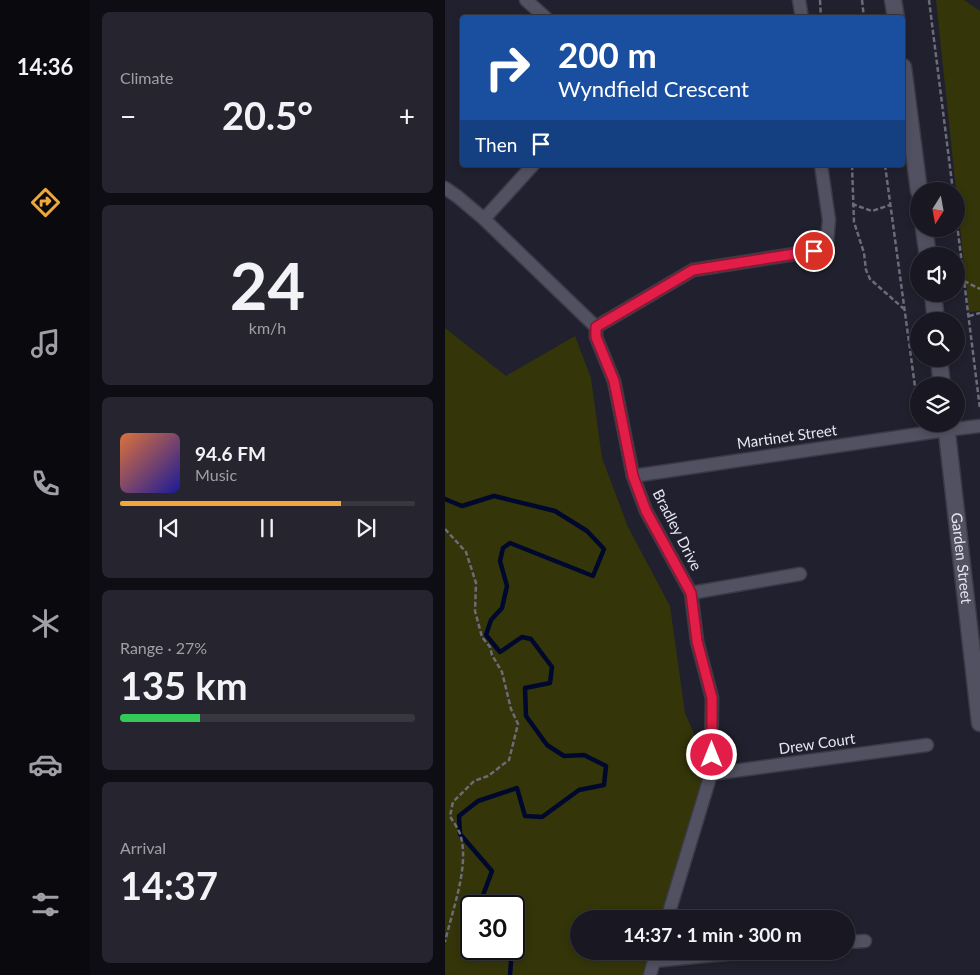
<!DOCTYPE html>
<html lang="en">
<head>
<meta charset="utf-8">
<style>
	:root { --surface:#191822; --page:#26252f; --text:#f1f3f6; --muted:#9fa0a5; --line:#373740; --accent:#eea83c }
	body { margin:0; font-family:Lato,sans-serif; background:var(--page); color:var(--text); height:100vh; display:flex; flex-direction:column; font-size:19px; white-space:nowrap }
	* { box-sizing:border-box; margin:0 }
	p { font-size:16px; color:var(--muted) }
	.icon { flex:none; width:28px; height:28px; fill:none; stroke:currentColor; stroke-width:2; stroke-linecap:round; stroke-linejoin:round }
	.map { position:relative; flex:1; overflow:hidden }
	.drawer { display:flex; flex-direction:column; gap:12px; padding:12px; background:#0e0d13; width:355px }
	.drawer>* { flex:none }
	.guide { position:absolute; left:15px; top:15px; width:445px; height:152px; border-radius:5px; box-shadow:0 2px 8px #0003,0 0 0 1px var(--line); background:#1a4fa0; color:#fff; overflow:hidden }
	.needle { width:32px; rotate:191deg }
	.buttons { position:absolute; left:465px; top:182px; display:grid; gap:10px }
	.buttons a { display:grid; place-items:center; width:55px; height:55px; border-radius:50%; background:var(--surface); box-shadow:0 2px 8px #0003,0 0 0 1px var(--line); font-size:25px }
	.speed { position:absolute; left:15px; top:895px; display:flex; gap:10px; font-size:25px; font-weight:700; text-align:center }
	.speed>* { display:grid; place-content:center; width:65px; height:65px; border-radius:50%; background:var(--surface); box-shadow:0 2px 8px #0003,0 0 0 1px var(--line); line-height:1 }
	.speed .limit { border:2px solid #111; border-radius:8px; background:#fff; color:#111 }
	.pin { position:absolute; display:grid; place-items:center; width:42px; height:42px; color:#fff; margin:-21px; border:2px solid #fff; border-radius:50%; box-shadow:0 1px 5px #0007 }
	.me { position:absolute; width:55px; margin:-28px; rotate:0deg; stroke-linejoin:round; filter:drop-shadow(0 0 4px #0008) }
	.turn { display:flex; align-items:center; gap:18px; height:105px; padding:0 15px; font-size:22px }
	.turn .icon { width:65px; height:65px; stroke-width:2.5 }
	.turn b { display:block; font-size:35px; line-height:42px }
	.then { display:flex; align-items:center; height:48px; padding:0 15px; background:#0003; gap:10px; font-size:19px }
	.big { font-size:38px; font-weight:700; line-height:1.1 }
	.drawer .tile { flex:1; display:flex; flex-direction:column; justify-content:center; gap:8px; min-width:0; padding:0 18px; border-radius:8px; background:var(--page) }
	.drawer .dial { align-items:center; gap:0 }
	.dial b { font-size:65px; line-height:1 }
	.song { display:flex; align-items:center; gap:15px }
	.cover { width:60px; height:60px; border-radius:8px; background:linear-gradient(135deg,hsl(20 70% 55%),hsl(240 70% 35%)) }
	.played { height:5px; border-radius:2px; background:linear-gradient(90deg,var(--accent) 75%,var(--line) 75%) }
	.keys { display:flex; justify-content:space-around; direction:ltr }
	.heat { display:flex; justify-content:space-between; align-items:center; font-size:28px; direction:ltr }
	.charge { height:8px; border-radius:4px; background:linear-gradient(90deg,#34c759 27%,var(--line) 0) }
	.trip { position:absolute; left:125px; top:910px; width:285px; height:50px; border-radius:25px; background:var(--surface); box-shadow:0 2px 8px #0003,0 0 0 1px var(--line); font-weight:700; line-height:50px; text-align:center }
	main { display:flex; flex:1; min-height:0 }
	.dock { display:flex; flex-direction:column; width:90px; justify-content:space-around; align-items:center; background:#0a0a0e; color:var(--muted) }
	.dock .icon { width:35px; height:35px }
	.dock .on { color:var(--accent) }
	.dock b { font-size:22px; color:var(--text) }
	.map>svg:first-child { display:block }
</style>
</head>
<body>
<main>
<nav class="dock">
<b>14:36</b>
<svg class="icon on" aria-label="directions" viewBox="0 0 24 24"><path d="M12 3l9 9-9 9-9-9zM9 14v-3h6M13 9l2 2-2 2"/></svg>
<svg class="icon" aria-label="music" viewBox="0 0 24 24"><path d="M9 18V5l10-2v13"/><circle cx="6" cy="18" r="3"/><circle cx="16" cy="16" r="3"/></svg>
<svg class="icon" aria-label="phone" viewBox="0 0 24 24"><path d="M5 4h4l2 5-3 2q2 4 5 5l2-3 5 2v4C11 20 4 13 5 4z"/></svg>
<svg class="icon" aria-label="climate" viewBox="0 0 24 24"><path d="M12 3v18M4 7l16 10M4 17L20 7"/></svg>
<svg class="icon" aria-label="car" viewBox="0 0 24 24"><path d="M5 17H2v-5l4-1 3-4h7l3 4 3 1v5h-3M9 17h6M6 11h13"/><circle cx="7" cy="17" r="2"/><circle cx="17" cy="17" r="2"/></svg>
<svg class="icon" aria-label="filters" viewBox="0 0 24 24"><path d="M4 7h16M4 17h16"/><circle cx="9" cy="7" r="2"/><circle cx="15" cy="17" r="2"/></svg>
</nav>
<section class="drawer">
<div class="tile"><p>Climate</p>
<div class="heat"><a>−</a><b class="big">20.5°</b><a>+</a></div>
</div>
<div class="tile dial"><b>24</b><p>km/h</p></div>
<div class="tile">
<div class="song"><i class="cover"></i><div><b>94.6 FM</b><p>Music</p></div></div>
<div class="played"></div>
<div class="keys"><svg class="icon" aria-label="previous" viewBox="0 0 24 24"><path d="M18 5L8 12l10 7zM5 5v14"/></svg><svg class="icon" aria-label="pause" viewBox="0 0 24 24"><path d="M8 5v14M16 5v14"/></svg><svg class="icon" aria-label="next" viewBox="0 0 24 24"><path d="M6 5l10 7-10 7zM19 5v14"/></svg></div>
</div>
<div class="tile"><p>Range · 27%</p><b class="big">135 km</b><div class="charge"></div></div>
<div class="tile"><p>Arrival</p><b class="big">14:37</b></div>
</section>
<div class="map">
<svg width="535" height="975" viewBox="0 0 535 975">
	<rect width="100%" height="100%" fill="#21202e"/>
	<!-- green -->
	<g fill="#343509" fill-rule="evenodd">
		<polygon points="491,0 519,0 535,11 535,311 524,312"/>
		<path d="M0 328 61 376 130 336 146 378 157 458 183 527 225 606 240 713 267 775 221 919H134V951H211L205 975H0ZM26 906H69V949H26Z"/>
	</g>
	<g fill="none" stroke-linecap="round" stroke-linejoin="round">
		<!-- stream -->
		<g stroke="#00082e" stroke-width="4.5">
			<polyline points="0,499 17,506 49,496 110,511 142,531 159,549 148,576 65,543 58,548 55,561 62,586 57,608 46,620 41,635 55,652 77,637 86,639 107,667 105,683 80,688 81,716 102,745 119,756 139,755 161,766 159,785 134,790 97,817 80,816 72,788 33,801 14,816 15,834 47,871 34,906"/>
			<polyline points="65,975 67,949"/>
		</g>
		<defs>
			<g id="minor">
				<polyline points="81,0 101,18"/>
				<polyline points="354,0 357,18"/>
				<polyline points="0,188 13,197 39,219 151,327 151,337 169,381 188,476 201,511 246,593 252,641 267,698 266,774 222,919"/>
				<polyline points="39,219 88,165"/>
				<polyline points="151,327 248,270 369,251 382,242 384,220 376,165"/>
				<polyline points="188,476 501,430 535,426"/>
				<polyline points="246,593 355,574"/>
				<polyline points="266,774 482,745"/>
				<polyline points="401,942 420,941"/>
				<polyline points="209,961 311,951"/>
				<polyline points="205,975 212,951"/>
			</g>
			<g id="tertiary">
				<polyline points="448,0 451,18"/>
				<polyline points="458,67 474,191"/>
				<polyline points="479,229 483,256"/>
				<polyline points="488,294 491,321"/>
				<polyline points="494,359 497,386"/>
				<path id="s1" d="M501 424 535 723"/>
			</g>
		</defs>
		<!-- minor casing -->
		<use href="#minor" stroke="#3b3a46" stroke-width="15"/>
		<!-- tertiary casing -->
		<use href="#tertiary" stroke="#3b3a46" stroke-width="19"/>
		<!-- path -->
		<g stroke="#6c6b78" stroke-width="2.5" stroke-dasharray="5 2.5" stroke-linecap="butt">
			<polyline points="375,0 376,18"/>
			<polyline points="417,0 419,18"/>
			<polyline points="484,0 508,191"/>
			<polyline points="407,165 409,222 419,253 421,270 425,279 459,309"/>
			<polyline points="440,165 473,409"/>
			<polyline points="407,204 427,211 445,205"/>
			<polyline points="511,216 535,409"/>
			<polyline points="519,281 535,289"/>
			<polyline points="524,316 535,313"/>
			<path d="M0 529 21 552 31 583 30 611 37 637 45 647 47 655 57 672 66 709 73 724 64 760 43 776 29 781 8 802 5 816C8 822 14 829 16 837 24 868 7 911 0 942"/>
		</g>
		<!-- minor -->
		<use href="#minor" stroke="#525162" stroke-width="12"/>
		<!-- tertiary -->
		<use href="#tertiary" stroke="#525162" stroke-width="16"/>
	</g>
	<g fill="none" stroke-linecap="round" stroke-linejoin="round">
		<defs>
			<polyline id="route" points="267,755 267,698 252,641 246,593 201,511 188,476 169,381 151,337 151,327 248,270 369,251"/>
		</defs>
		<!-- route casing -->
		<use href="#route" stroke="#92132f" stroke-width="12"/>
		<!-- route -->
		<use href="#route" stroke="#e11d48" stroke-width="9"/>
	</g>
	<g text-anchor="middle" stroke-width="5" stroke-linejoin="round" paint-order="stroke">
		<!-- street labels -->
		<g font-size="15" fill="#e7e6f1" stroke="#21202e">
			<text transform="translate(342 437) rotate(-8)" y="5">Martinet Street</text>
			<text transform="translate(232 530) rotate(63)" y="5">Bradley Drive</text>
			<text dy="5" stroke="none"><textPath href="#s1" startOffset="135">Garden Street</textPath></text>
			<text transform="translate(372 744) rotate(-8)" y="5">Drew Court</text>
		</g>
	</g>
</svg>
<div class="buttons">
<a><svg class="needle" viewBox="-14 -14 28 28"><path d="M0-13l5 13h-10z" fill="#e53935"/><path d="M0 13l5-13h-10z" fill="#9fa0a5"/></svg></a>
<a><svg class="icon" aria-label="sound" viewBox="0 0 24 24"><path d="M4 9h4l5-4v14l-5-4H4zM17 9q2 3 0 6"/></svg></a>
<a><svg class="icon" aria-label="search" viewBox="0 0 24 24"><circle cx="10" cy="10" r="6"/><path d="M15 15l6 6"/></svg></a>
<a><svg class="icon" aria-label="layers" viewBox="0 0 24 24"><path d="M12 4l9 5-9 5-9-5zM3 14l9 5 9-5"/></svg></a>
</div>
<div class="speed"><div class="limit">30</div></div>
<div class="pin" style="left:369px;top:251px;background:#d93025"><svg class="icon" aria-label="arrive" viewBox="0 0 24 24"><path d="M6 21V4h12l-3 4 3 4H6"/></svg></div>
<svg class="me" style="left:267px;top:755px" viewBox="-20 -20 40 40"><circle r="17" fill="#e11d48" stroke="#fff" stroke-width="3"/><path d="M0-11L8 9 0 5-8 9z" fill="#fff"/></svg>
<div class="trip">14:37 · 1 min · 300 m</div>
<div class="guide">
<div class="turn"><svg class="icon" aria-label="right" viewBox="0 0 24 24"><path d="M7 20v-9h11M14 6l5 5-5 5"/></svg><div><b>200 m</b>Wyndfield Crescent</div></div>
<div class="then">Then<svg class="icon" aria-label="arrive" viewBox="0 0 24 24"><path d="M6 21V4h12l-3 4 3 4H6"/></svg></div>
</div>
</div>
</main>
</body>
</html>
